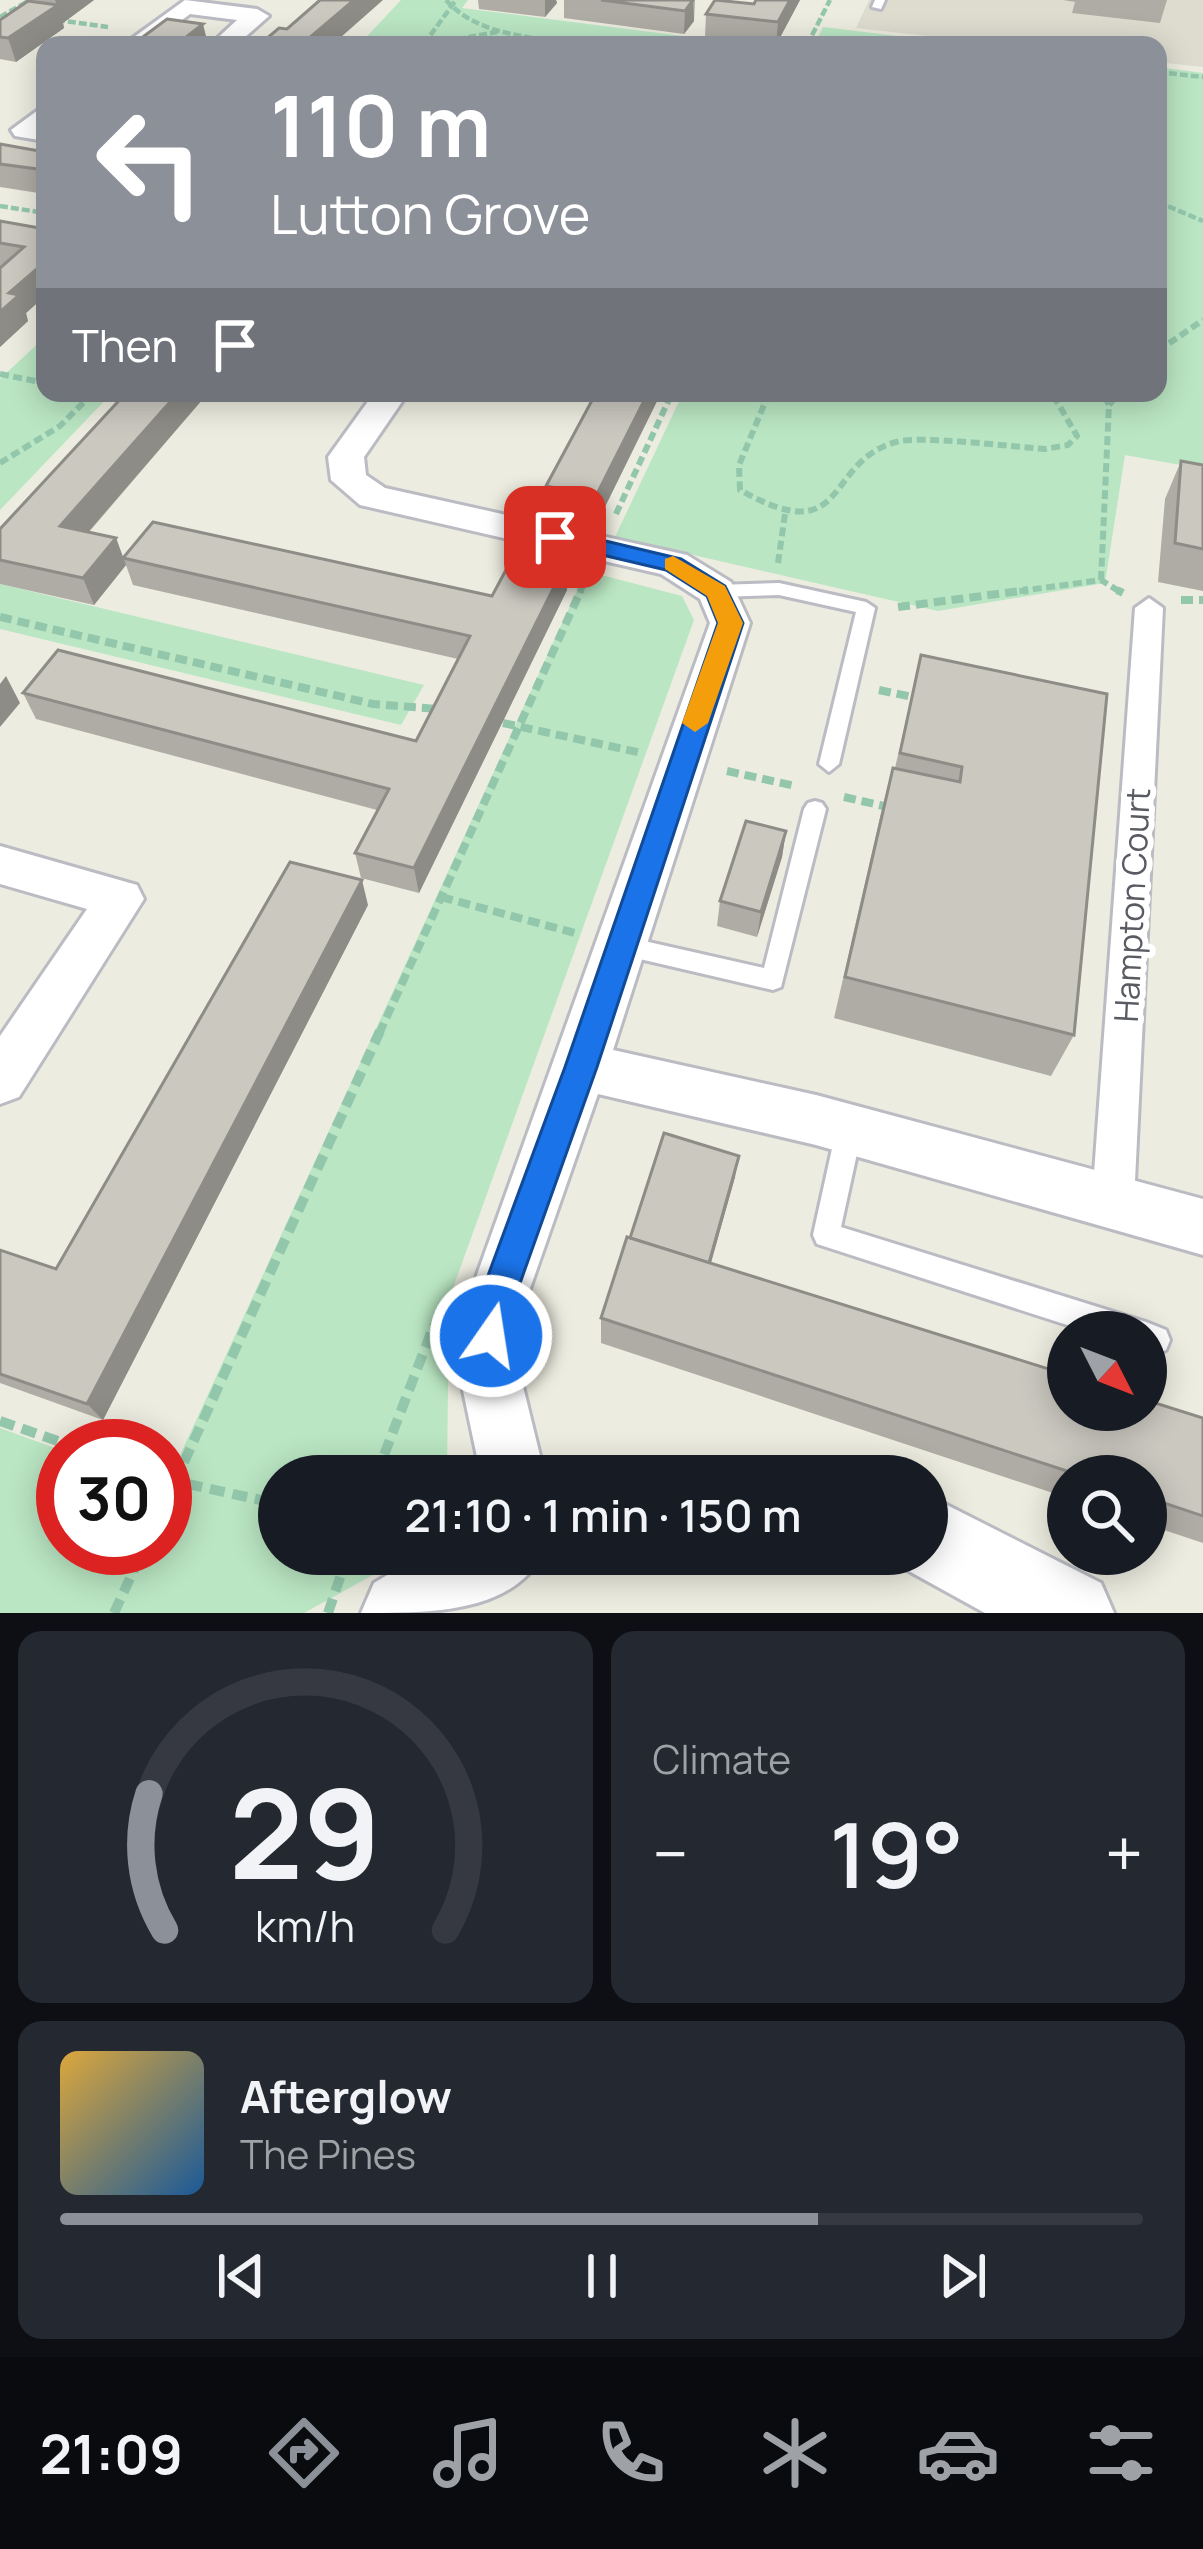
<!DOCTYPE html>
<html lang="en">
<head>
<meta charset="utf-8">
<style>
	:root { --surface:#171b24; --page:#242831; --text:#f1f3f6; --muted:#9ea1a6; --line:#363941; --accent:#8c9099 }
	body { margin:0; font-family:Manrope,sans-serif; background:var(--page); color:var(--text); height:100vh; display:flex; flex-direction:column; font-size:45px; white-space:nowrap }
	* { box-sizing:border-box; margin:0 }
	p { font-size:39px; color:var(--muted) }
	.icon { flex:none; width:66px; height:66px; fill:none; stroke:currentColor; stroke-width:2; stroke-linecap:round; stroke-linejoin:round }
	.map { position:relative; height:1613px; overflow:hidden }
	.details { display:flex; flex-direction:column; gap:18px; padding:18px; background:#0d0f14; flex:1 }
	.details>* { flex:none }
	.hud { position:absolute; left:36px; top:36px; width:1131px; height:366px; border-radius:24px; box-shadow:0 6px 30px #0003; background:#8c9099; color:#fff; overflow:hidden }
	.needle { width:78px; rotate:132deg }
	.tools { position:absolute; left:1047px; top:1311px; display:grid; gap:24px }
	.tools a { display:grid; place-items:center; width:120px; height:120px; border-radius:50%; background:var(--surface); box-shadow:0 6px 30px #0003; font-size:60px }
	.speed { position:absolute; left:36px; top:1419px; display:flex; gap:24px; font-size:60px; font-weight:700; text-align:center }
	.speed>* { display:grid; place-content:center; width:156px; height:156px; border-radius:50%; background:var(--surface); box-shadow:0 6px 30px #0003; line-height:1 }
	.speed .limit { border:18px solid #d22; background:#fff; color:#111 }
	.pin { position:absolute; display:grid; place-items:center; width:102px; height:102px; color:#fff; margin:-51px; border-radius:24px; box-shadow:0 6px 18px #0006 }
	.me { position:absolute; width:132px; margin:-66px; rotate:13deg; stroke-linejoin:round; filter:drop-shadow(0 0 9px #0008) }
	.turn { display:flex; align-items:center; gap:42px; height:252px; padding:0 36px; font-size:54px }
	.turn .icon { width:156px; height:156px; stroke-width:2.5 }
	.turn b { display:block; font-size:84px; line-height:102px }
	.then { display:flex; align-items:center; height:114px; padding:0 36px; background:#0003; gap:24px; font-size:45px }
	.big { font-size:90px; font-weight:600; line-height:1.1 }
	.details .tile { flex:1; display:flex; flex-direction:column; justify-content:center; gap:18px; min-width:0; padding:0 42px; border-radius:24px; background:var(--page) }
	.details .dial { align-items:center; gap:0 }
	.dial svg { height:312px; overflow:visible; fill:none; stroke:var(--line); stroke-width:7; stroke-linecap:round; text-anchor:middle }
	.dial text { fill:var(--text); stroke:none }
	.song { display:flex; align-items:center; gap:36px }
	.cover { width:144px; height:144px; border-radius:18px; background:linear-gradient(135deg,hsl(40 70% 55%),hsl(210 70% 35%)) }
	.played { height:12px; border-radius:6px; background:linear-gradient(90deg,var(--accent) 70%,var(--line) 70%) }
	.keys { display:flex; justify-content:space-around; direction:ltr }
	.heat { display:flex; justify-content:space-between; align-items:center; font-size:66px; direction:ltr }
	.details .tiles { flex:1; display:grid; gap:18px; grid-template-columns:1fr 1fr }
	.tile:last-child { grid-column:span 2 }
	.trip { position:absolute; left:258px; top:1455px; width:690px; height:120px; border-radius:60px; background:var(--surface); box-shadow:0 6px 30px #0003; font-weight:600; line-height:120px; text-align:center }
	.tabs { display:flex; height:192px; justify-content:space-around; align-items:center; background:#090b0e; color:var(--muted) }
	.tabs .icon { width:84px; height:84px }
	.tabs .active { color:var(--accent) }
	.tabs b { font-size:54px; color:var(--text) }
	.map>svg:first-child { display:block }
</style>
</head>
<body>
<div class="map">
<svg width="1203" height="1613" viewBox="0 0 1203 1613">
	<rect width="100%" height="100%" fill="#edece0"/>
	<!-- education -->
	<polygon fill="#dddccf" points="869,0 1203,0 1203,67 1158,62 1158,45 1008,45 856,28"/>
	<!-- green -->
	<g fill="#bae6c3">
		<polygon points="401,0 468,0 462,8 753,45 359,45"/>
		<polygon points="823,27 972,45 814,45"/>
		<polygon points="1158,67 1203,73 1203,469 1125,455 1105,583 938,611 615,537 683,393 1158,393"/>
		<polygon points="45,337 45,393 112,393 0,510 0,379"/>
		<polygon points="586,571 682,596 694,620 449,1299 447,1476 279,1476 279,1554 411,1554 304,1613 0,1613 0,1428 63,1451 63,1548 165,1548 165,1488"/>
		<polygon points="0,584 424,685 401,725 0,629"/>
	</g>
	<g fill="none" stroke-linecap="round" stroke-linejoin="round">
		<defs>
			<g id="service">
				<polygon points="875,0 885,0 881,9 872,7"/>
				<polygon points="779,583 866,602 875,608 839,764 829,772 819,764 856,612 779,595 717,597 708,591 717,585"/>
				<polygon points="815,801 822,803 826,809 781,987 773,990 614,953 611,946 614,939 622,936 764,968 804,809 808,803"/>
				<polygon points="850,1114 859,1118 863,1126 841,1227 1146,1322 1166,1330 1170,1340 1166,1350 1156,1354 1146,1350 1146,1332 1089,1332 817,1244 813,1235 837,1126 841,1118"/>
			</g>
			<polygon id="pedestrian" points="1149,598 1163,608 1134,1201 1128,1215 1113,1221 1098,1215 1092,1201 1135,608"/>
			<g id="minor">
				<polygon points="185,0 257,9 269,16 236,45 210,45 237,20 190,14 150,45 123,45"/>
				<polygon points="45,105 45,141 15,136 11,130"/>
				<polygon points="374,393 408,393 364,457 366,475 385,488 687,555 731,582 750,623 613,1050 816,1095 1203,1199 1203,1255 816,1145 598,1094 526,1300 517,1362 545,1476 481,1476 457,1362 468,1300 710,623 700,599 661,574 360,505 331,480 328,457"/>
				<polygon points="0,846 137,885 144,899 19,1097 0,1104 0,1036 87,909 0,884"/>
			</g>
			<g id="tertiary">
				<polygon points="927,1495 1101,1583 1114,1613 985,1613 898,1565 893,1554 927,1554"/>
				<path d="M422 1554H543C511 1613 432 1613 361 1613L374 1583Z"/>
			</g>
		</defs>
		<!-- service casing -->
		<use href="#service" stroke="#bbbcc3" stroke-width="6"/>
		<!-- pedestrian casing -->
		<use href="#pedestrian" stroke="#bbbcc3" stroke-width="6"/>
		<!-- minor casing -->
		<use href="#minor" stroke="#bbbcc3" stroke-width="6"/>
		<!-- tertiary casing -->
		<use href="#tertiary" stroke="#bbbcc3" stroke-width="6"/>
		<!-- path-far3 -->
		<g stroke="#93c7ac" stroke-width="4.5" stroke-dasharray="8 3" stroke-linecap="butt">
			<path d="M446 0C479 38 541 38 588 45"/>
			<polyline points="0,17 30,0"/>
			<polyline points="57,20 108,27"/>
			<polyline points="424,44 456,0"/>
			<polyline points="425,45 497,32"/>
			<polyline points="807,45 830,0"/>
			<polyline points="834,45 897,40 933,45"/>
			<polyline points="1158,72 1203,77"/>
			<polyline points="1158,202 1203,221"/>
			<polyline points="0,206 45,213"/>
		</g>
		<!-- path-far2 -->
		<g stroke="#93c7ac" stroke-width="6" stroke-dasharray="9 4.5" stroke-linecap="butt">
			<polyline points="1158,351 1203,320"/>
			<polyline points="0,374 45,383"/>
			<path d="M769 393 739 465 740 490C850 552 823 462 896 442 919 435 1015 447 1045 449L1068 445 1077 436 1052 393"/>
			<polyline points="1109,405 1119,393"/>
			<polyline points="0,463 60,426 93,393"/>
			<polyline points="616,514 672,393"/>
			<polyline points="778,563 785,514"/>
			<polyline points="1101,580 1109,405 1103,393"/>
			<polyline points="580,593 584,583"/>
			<polyline points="1006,593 1101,580 1122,593"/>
		</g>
		<!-- path-far1 -->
		<g stroke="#93c7ac" stroke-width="8" stroke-dasharray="12 6" stroke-linecap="butt">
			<polyline points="1117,590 1123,593"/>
			<polyline points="1181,600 1203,600"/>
			<polyline points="898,607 1028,590"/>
			<polyline points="0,617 373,704 438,709"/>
			<polyline points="879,690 917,698"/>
			<polyline points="503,723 642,753"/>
			<polyline points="727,771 795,786"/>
			<polyline points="844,797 888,807"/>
			<polyline points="441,897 575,933"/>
			<polyline points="379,1034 581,590"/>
		</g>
		<!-- path -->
		<g stroke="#93c7ac" stroke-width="10" stroke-dasharray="15 8" stroke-linecap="butt">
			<polyline points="0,1421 72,1446"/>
			<polyline points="376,1476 434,1325"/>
			<polyline points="165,1479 279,1504"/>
			<polyline points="165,1504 380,1031"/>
			<polyline points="114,1613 144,1548"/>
			<polyline points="328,1613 348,1554"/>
		</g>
		<!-- service -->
		<use href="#service" fill="#fff" fill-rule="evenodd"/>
		<!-- pedestrian -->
		<use href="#pedestrian" fill="#fff" fill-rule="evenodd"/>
		<!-- minor -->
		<use href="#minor" fill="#fff" fill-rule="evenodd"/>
		<!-- tertiary -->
		<use href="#tertiary" fill="#fff" fill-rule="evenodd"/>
	</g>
	<!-- wall -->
	<g fill="#aeaca4">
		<polygon points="25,0 94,0 63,23 64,28 16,62 0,59 0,20 26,3"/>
		<polygon points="478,0 556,0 557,3 545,17 479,9"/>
		<polygon points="564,0 695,0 694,21 684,34 564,18"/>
		<polygon points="756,0 800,0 776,45 705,37 706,14 754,4"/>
		<polygon points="1063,0 1167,0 1160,23 1072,13 1075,2"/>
		<polygon points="0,144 45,152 45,194 0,187"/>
		<polygon points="0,221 45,229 45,296 26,313 28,321 0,347"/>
		<polygon points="126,393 208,393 89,532 116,538 123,558 492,596 567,590 419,893 361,878 355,853 377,810 36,719 23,693 416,741 458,659 133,585 126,565 94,605 0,584 0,529"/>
		<polygon points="596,393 661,393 597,523 547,513 546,486"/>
		<polygon points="1181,461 1203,465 1203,591 1158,582 1165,499"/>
		<polygon points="921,655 1074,1035 1051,1076 834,1018 881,813 893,768 895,768"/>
		<polygon points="786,831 782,857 757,937 717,926 720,901"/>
		<polygon points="368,905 103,1420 0,1383 0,1250 56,1269"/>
		<polygon points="735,1177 711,1263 1203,1418 1203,1543 1146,1524 1146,1476 1068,1476 1068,1498 601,1343 601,1318 630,1238"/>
	</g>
	<!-- shaded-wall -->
	<g fill="#8d8c86">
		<polygon points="55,0 94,0 63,23 64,28 16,62 8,38 57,6"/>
		<polygon points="354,0 383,0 332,45 301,45"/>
		<polygon points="545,0 556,0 557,3 545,17"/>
		<polygon points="693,0 694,21 684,34 685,11"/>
		<polygon points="790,0 800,0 776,45 778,22"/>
		<polygon points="203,24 206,36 194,45 176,45"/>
		<polygon points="45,262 45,296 26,313 28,321 0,347 0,312 9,293"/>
		<polygon points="178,393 208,393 70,553 60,526"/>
		<polygon points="648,393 661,393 597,523 596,496"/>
		<polygon points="116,538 126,565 94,605 83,578"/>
		<polygon points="566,563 567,590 419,893 414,868"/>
		<polygon points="6,676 20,703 0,727 0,684"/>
		<polygon points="786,831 782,857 757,937 761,912"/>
		<polygon points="362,880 368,905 103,1420 87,1404"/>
		<polygon points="739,1156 735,1177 705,1283 708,1264"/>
	</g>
	<!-- building -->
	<g fill="#cac8bf" stroke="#8d8c86" stroke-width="3">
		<polygon points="320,0 354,0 301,45 259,45 279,28 287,29"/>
		<polygon points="601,0 693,0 685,11"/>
		<polygon points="715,0 754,4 756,0 790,0 778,22 706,14"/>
		<polygon points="28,1 58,5 8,38 0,37 0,20"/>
		<polygon points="167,19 203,24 176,45 132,45"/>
		<polygon points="0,144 45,152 45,170 0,164"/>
		<polygon points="0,221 45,229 45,262 9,293 19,295 0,312 0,268 24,247 0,243"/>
		<polygon points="126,393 178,393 60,526 116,538 83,578 0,560 0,529"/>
		<polygon points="596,393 648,393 596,496 546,486"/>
		<polygon points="1181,461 1203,465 1203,549 1175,543"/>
		<polygon points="153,522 492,596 515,553 566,563 414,868 355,853 389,789 23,693 58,650 416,741 470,636 123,558"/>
		<polygon points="921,655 1107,694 1074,1035 845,977 893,768 960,782 962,767 900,753"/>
		<polygon points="746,821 786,831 761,912 720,901"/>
		<polygon points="290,862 362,880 87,1404 0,1374 0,1250 56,1269"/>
		<polygon points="664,1133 739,1156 709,1263 630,1238"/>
		<polygon points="627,1237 1068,1375 1068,1410 1146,1410 1146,1400 1203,1418 1203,1516 1146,1497 1146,1476 1082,1476 601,1318"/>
	</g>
	<!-- route -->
	<polygon fill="#1a73e8" stroke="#114b97" stroke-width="3" points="555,529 681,559 725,586 743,623 597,1067 514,1300 504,1349 491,1354 478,1349 473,1336 479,1300 565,1067 718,623 707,596 666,570 547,542 544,537"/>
	<!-- slow -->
	<polygon fill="#f59e0b" points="673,556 725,586 743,623 708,723 695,732 682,723 718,623 707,596 665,569 665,559"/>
	<g text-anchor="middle" stroke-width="12" stroke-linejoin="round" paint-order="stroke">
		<!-- street labels -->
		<g font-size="33" fill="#595b62" stroke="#fff">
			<text transform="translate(1132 905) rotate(-87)" y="12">Hampton Court</text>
		</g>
	</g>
</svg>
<div class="tools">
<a><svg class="needle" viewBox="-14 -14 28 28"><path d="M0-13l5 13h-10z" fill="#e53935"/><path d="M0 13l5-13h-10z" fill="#9ea1a6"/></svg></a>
<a><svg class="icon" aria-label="search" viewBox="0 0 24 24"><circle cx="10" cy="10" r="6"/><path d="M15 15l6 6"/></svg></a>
</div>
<div class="speed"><div class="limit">30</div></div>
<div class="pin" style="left:555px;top:537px;background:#d93025"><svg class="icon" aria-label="arrive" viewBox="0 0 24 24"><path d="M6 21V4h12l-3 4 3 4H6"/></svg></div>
<svg class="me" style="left:491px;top:1336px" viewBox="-20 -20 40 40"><circle r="17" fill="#1a73e8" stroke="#fff" stroke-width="3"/><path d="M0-11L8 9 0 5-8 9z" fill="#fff"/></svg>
<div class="trip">21:10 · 1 min · 150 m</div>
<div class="hud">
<div class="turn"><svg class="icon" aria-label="left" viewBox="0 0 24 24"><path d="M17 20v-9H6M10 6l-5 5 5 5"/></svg><div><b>110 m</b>Lutton Grove</div></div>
<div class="then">Then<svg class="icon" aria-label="arrive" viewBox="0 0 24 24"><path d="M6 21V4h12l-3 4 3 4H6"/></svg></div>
</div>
</div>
<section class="details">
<div class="tiles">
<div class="tile dial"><svg viewBox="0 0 100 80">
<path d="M14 69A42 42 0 1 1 86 69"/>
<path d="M14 69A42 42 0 0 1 10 34" stroke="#8c9099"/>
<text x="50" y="56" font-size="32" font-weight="700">29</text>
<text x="50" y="72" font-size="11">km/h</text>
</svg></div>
<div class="tile"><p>Climate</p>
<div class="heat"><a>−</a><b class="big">19°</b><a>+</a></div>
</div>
<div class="tile">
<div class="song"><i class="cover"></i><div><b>Afterglow</b><p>The Pines</p></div></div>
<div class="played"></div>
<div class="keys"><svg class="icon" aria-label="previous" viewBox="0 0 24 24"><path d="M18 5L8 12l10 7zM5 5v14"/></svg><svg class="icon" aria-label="pause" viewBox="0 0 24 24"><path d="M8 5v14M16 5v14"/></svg><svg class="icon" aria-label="next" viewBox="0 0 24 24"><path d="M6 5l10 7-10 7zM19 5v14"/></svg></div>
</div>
</div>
</section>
<nav class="tabs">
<b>21:09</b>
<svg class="icon active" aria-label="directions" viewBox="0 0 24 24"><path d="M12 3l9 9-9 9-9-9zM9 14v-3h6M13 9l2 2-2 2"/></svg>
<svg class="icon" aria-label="music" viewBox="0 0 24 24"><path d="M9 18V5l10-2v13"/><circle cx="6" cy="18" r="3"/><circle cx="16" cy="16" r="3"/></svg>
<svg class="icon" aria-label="phone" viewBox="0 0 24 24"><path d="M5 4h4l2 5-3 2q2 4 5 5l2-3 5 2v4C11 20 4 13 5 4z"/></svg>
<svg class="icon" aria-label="climate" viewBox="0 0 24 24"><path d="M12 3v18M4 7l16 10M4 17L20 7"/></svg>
<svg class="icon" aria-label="car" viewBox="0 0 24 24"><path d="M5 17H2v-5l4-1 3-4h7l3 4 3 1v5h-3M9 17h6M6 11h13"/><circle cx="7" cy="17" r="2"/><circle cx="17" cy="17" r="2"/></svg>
<svg class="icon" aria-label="filters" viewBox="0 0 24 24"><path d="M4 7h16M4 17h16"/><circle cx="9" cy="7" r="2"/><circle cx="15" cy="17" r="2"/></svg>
</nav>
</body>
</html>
